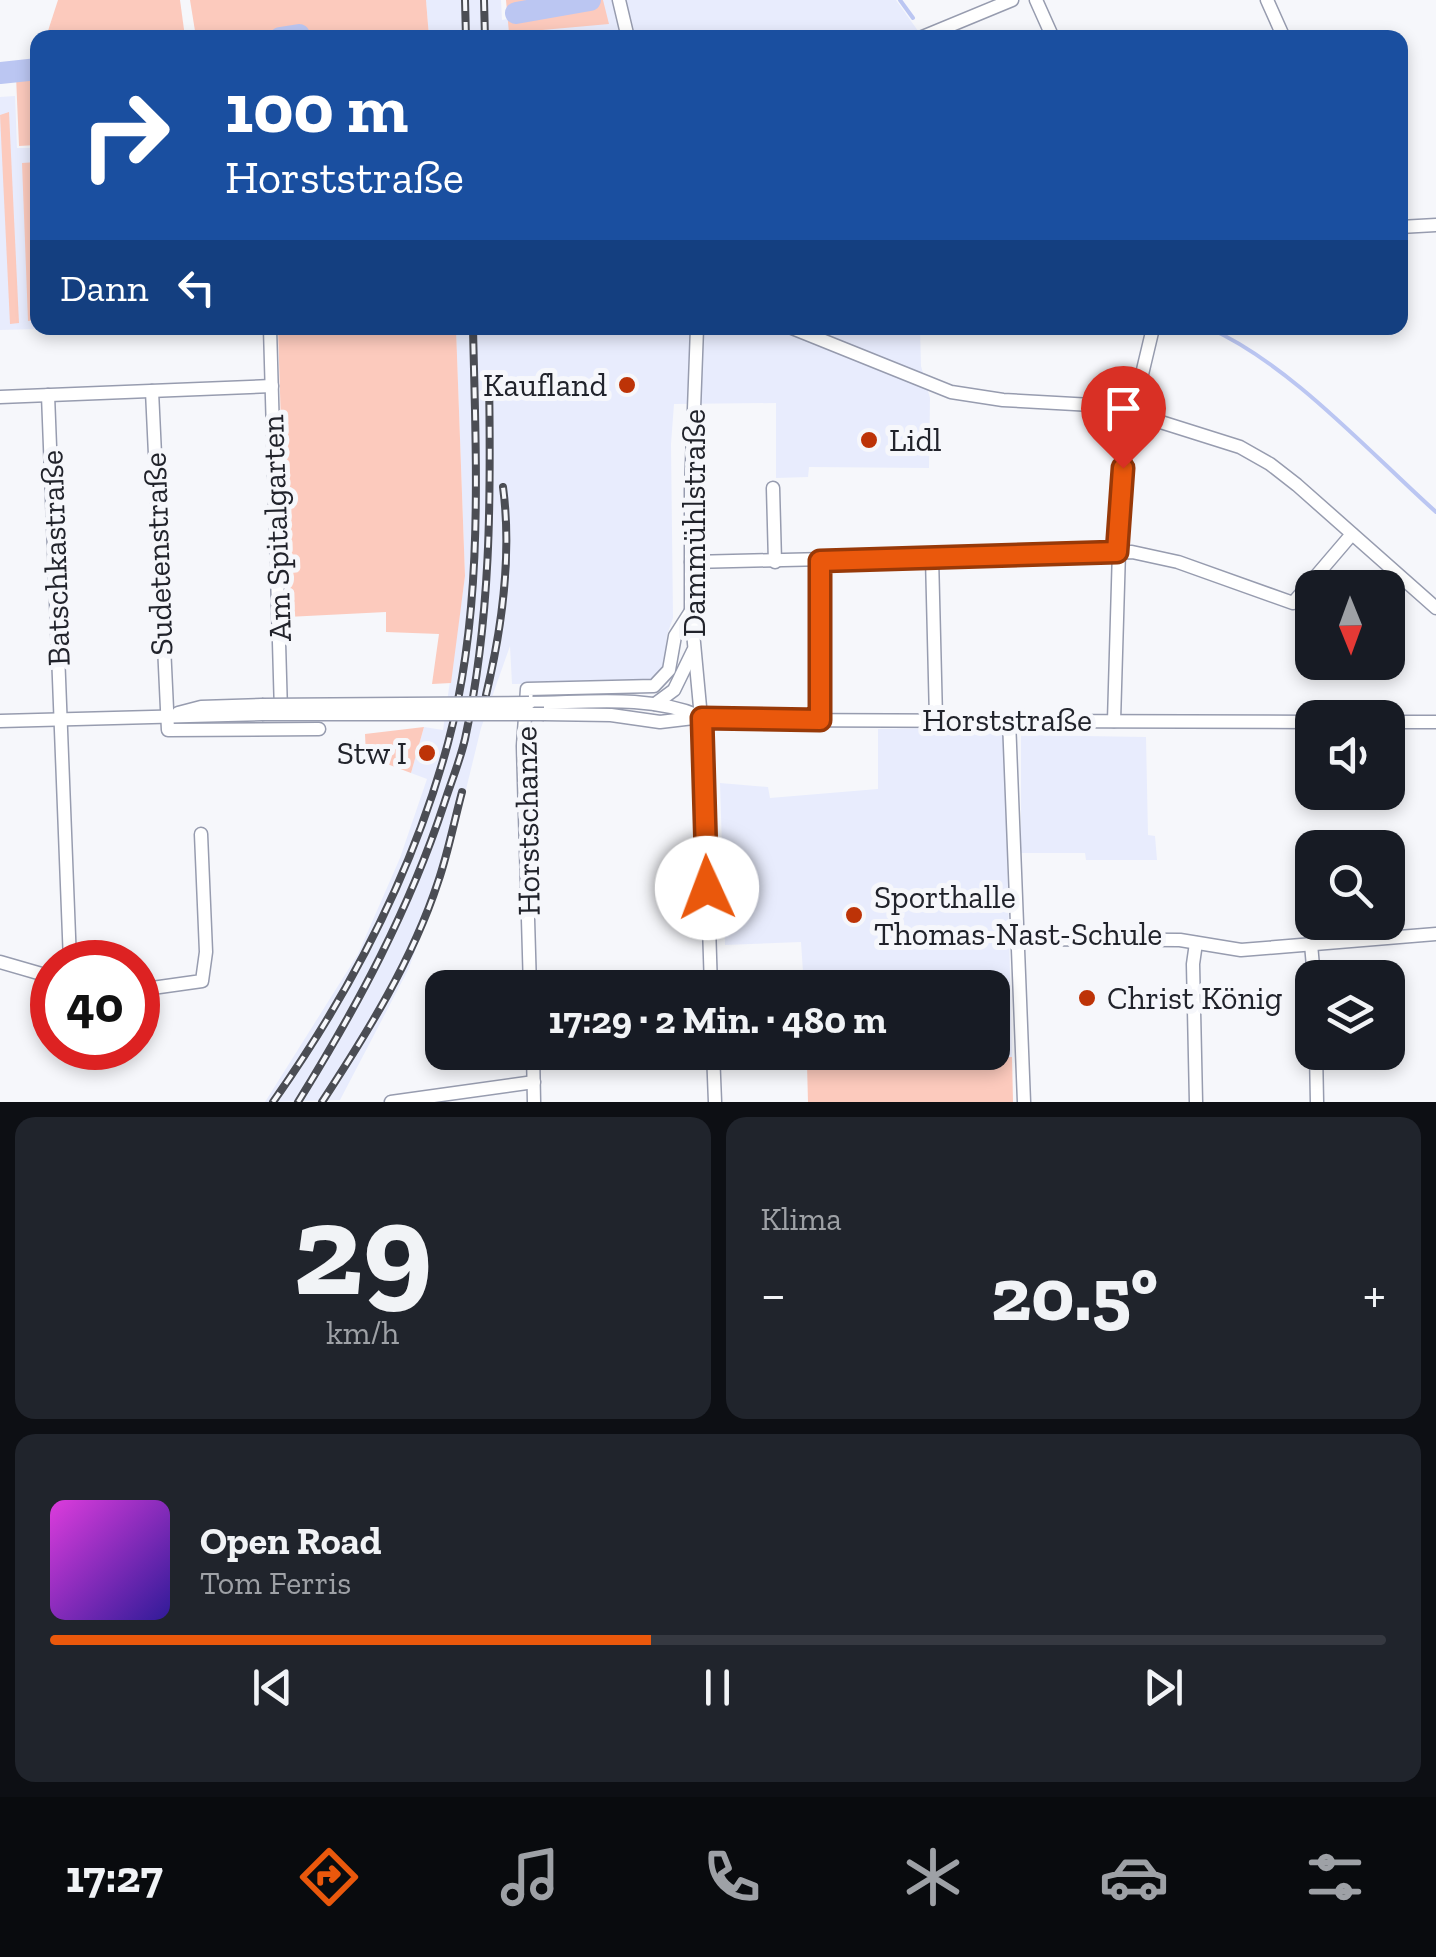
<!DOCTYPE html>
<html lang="de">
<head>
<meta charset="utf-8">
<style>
	:root { --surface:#171b24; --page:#20242c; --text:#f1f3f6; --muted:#9ea1a6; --line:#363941; --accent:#ea580c }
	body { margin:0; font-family:"Zilla Slab",serif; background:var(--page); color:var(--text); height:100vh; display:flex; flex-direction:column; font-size:38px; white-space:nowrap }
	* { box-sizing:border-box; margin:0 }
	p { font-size:32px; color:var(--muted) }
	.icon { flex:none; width:55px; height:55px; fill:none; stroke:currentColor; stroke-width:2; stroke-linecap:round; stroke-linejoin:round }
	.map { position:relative; height:1102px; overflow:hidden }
	.drawer { display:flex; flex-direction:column; gap:15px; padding:15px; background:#0d0f14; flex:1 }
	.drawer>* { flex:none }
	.guide { position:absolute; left:30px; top:30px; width:1378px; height:305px; border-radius:20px; box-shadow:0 5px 15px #0003; background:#1a4fa0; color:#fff; overflow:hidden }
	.needle { width:65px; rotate:179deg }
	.controls { position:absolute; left:1295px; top:570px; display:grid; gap:20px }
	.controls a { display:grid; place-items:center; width:110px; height:110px; border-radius:20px; background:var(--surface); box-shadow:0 5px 15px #0003; font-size:50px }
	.speed { position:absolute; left:30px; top:940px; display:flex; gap:20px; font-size:50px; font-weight:700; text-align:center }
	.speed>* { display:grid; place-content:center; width:130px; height:130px; border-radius:50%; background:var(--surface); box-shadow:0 5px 15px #0003; line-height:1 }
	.speed .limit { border:15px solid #d22; background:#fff; color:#111 }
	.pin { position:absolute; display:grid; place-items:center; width:85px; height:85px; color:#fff; margin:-102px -42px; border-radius:50% 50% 50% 0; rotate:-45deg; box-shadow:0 0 10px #0007 }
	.pin .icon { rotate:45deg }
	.me { position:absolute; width:110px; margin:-55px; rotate:358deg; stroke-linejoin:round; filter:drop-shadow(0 0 8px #0008) }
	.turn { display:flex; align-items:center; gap:35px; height:210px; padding:0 30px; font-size:45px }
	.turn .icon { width:130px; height:130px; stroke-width:2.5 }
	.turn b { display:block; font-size:70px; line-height:85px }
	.then { display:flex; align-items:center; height:95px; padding:0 30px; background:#0003; gap:20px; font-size:38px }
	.big { font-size:75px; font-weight:700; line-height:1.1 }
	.drawer .tile { flex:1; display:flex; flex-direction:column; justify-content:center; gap:15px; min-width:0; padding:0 35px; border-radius:20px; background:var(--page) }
	.drawer .dial { align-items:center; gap:0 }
	.dial b { font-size:130px; line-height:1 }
	.song { display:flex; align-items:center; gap:30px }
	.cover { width:120px; height:120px; border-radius:15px; background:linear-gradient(135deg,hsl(300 70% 55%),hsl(250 70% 35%)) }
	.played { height:10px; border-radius:5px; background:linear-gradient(90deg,var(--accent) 45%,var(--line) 45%) }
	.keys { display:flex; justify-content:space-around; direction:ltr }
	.heat { display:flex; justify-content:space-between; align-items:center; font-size:55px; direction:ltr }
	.drawer .tiles { flex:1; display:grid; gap:15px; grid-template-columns:1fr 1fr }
	.tile:last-child { grid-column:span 2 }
	.trip { position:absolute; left:425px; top:970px; width:585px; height:100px; border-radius:20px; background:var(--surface); box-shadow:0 5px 15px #0003; font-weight:700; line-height:100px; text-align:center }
	.menu { display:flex; height:160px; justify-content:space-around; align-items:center; background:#090b0e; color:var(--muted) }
	.menu .icon { width:70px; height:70px }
	.menu .active { color:var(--accent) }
	.menu b { font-size:45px; color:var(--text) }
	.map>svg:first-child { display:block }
</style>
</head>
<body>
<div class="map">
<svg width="1436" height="1102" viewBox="0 0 1436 1102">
	<rect width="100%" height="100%" fill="#f6f7fb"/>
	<!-- built -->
	<g fill="#e8ecfd">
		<polygon points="426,0 501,0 502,20 601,0 896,0 921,35 914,38 429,37"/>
		<polygon points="15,96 17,148 37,148 38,328 75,328 0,330 0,97"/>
		<polygon points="456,328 920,328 921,366 930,398 929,468 809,467 808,477 776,478 776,403 674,404 671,444 673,618 667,635 664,668 655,677 638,683 512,684 510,646 481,728 452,847 409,968 340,1100 265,1102 358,954 400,858 427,779 411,773 424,727 443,730 465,576"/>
		<polygon points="1004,727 1012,1057 807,1064 806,1053 992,1052 992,988 804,987 801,942 725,945 720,783 768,787 770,798 878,789 878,729"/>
		<polygon points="1021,735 1146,737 1148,835 1155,836 1157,860 1086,860 1085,853 1021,853"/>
	</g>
	<!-- green -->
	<g fill="#fccabd">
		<polygon points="58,0 180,0 185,37 46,37"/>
		<polygon points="190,0 426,0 429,37 196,37"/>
		<polygon points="506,0 603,0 609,24 509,33"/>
		<polygon points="37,68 37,145 19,146 16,76 36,73"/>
		<polygon points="9,112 19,323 10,324 0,115"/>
		<polygon points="37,162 37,320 28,321 22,163"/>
		<polygon points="278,328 456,328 465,576 451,683 432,684 439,634 386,632 386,612 287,617"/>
		<polygon points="424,727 411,773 366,756 365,734"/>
		<polygon points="1012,1057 1013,1102 808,1102 807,1064"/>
	</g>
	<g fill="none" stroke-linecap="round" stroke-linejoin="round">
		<!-- stream -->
		<g stroke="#bbc6f2" stroke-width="4">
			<polyline points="900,0 913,18"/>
			<path d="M1209 328C1291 365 1368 451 1436 512"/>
		</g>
		<!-- river -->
		<g stroke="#bbc6f2" stroke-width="22">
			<polyline points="516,13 590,0"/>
			<polyline points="280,38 299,35"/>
			<polyline points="0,73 38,69"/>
		</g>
		<defs>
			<g id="minor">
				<polyline points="619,0 628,38"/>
				<polyline points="1036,0 1053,38"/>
				<polyline points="1267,0 1284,38"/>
				<polyline points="920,38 1012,0"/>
				<polyline points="1400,227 1436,225"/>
				<polyline points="270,328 281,712"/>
				<polyline points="697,328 691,490 691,611 703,739 711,988"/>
				<polyline points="792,328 951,392 1003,400 1110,406 1240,447 1270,464 1297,485 1436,608"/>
				<polyline points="152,391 168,730 319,729"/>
				<polyline points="48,395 70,962"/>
				<polyline points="0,397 272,386"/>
				<polyline points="773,488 775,562"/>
				<polyline points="932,557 936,719"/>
				<polyline points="691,562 1132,552 1178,562 1293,603 1352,534"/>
				<path d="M529 703C584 703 647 694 699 716"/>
				<polyline points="655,704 674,690 693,651"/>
				<polyline points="178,713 201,707 262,705"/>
				<polyline points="544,714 611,715 660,722 702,717 740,720 1312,722"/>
				<polyline points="820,720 820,561"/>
				<polyline points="1009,720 1024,1102"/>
				<polyline points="0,721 262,714"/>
				<polyline points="1114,721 1121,482 1133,412 1153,328"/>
				<polyline points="1388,722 1436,722"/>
				<polyline points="1018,939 1180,940 1241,950 1436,934"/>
				<polyline points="1196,943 1193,964 1196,1102"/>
				<polyline points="1311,944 1314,978"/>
				<polyline points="0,962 52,977"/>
				<polyline points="530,988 523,746 527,689 654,686 669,670 675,636 691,611"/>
				<polyline points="138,990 202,981 206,952 201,834"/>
				<polyline points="533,1052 534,1102"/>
				<polyline points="713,1052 715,1102"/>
				<polyline points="1316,1052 1317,1102"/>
				<polyline points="391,1102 534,1082"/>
			</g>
		</defs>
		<!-- minor casing -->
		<use href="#minor" stroke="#979caf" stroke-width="15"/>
		<!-- minor -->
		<use href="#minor" stroke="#fff" stroke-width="12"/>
		<defs>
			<g id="rail">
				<polyline points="465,0 466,38"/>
				<polyline points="484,0 485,38"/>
				<path d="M486 695C502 628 512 555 503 487"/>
				<path d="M273 1102C350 993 413 872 448 743 484 609 476 464 473 328"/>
				<path d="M298 1102C357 1007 409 910 444 804 451 782 460 761 465 739 491 619 491 499 489 377"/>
				<path d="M322 1102C367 1033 412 961 438 882 448 853 454 822 462 792"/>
			</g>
		</defs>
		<!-- rail casing -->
		<use href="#rail" stroke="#4b4d54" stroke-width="8"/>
		<!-- rail -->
		<use href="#rail" stroke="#f6f7fb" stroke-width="4" stroke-dasharray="11" stroke-linecap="butt"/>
		<defs>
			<g id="minor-bridge">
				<polyline points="262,705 529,703"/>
				<polyline points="262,714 544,714"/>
			</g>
		</defs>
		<!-- minor-bridge casing -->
		<use href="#minor-bridge" stroke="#979caf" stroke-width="15" stroke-linecap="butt"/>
		<!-- minor-bridge -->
		<use href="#minor-bridge" stroke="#fff" stroke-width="12"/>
	</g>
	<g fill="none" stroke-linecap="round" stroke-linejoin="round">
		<defs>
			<polyline id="route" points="707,888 702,718 820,720 820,561 1117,552 1123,468"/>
		</defs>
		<!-- route casing -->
		<use href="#route" stroke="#983908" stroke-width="25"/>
		<!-- route -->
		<use href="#route" stroke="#ea580c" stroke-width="18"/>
	</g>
	<!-- markers -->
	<g fill="#bd3307" stroke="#f6f7fb" stroke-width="4">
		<circle cx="627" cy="385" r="10"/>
		<circle cx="869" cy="440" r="10"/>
		<circle cx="427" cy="753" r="10"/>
		<circle cx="854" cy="915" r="10"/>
		<circle cx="1087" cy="998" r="10"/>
	</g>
	<g text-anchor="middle" stroke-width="10" stroke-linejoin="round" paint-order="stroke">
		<!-- poi labels -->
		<g font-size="32" fill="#21232b" stroke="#f6f7fb" text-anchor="start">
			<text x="607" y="396" text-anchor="end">Kaufland</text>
			<text x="889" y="451">Lidl</text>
			<text x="407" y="764" text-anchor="end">Stw I</text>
			<text x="874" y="908">Sporthalle<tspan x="874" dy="37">Thomas-Nast-Schule</tspan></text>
			<text x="1107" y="1009">Christ König</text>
		</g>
		<!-- street labels -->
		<g font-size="32" fill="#21232b" stroke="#f6f7fb">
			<text transform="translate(694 523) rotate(-90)" y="11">Dammühlstraße</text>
			<text transform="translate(276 528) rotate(-92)" y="11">Am Spitalgarten</text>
			<text transform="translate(158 554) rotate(-92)" y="11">Sudetenstraße</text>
			<text transform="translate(55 558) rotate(-92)" y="11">Batschkastraße</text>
			<text x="1007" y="731">Horststraße</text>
			<text transform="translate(527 821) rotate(-91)" y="11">Horstschanze</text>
		</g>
	</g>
</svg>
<div class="controls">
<a><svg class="needle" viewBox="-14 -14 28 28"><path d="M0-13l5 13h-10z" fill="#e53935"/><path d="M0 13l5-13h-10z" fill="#9ea1a6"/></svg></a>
<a><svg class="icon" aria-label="sound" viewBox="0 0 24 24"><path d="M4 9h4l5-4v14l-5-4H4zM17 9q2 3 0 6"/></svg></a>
<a><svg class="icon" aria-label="search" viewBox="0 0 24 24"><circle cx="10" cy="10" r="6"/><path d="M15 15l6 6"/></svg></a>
<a><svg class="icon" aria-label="layers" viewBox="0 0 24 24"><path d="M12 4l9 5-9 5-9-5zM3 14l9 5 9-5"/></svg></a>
</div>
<div class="speed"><div class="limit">40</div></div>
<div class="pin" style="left:1123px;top:468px;background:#d93025"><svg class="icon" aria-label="arrive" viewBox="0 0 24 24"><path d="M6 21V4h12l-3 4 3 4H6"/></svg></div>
<svg class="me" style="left:707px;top:888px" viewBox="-20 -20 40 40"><circle r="19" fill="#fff"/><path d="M0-13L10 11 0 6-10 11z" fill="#ea580c"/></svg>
<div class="trip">17:29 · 2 Min. · 480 m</div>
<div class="guide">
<div class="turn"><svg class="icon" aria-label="right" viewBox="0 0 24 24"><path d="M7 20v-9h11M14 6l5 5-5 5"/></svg><div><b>100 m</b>Horststraße</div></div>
<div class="then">Dann<svg class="icon" aria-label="left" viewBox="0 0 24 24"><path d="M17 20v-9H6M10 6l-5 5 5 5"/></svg></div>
</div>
</div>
<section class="drawer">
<div class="tiles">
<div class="tile dial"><b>29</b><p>km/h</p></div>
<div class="tile"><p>Klima</p>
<div class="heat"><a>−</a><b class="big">20.5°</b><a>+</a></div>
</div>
<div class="tile">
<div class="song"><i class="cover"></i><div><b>Open Road</b><p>Tom Ferris</p></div></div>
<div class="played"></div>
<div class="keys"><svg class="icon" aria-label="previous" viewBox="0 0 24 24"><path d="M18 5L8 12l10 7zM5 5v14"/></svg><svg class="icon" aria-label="pause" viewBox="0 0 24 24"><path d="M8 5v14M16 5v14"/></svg><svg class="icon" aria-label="next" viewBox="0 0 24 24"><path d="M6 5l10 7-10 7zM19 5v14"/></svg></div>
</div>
</div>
</section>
<nav class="menu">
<b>17:27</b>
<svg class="icon active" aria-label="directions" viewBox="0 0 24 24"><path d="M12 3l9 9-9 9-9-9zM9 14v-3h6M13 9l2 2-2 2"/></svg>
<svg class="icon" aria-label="music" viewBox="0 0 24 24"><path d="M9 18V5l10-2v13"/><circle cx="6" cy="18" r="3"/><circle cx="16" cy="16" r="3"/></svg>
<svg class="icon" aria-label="phone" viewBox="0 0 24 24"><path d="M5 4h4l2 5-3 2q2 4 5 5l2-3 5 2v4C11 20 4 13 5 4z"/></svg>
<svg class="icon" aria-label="climate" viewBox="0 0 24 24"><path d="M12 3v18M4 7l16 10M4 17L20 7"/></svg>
<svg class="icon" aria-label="car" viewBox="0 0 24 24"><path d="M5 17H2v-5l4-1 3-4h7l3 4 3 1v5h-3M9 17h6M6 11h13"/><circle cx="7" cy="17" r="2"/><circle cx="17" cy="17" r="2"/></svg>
<svg class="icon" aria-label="filters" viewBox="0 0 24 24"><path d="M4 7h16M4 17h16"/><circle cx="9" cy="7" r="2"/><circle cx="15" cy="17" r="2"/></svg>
</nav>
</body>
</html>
